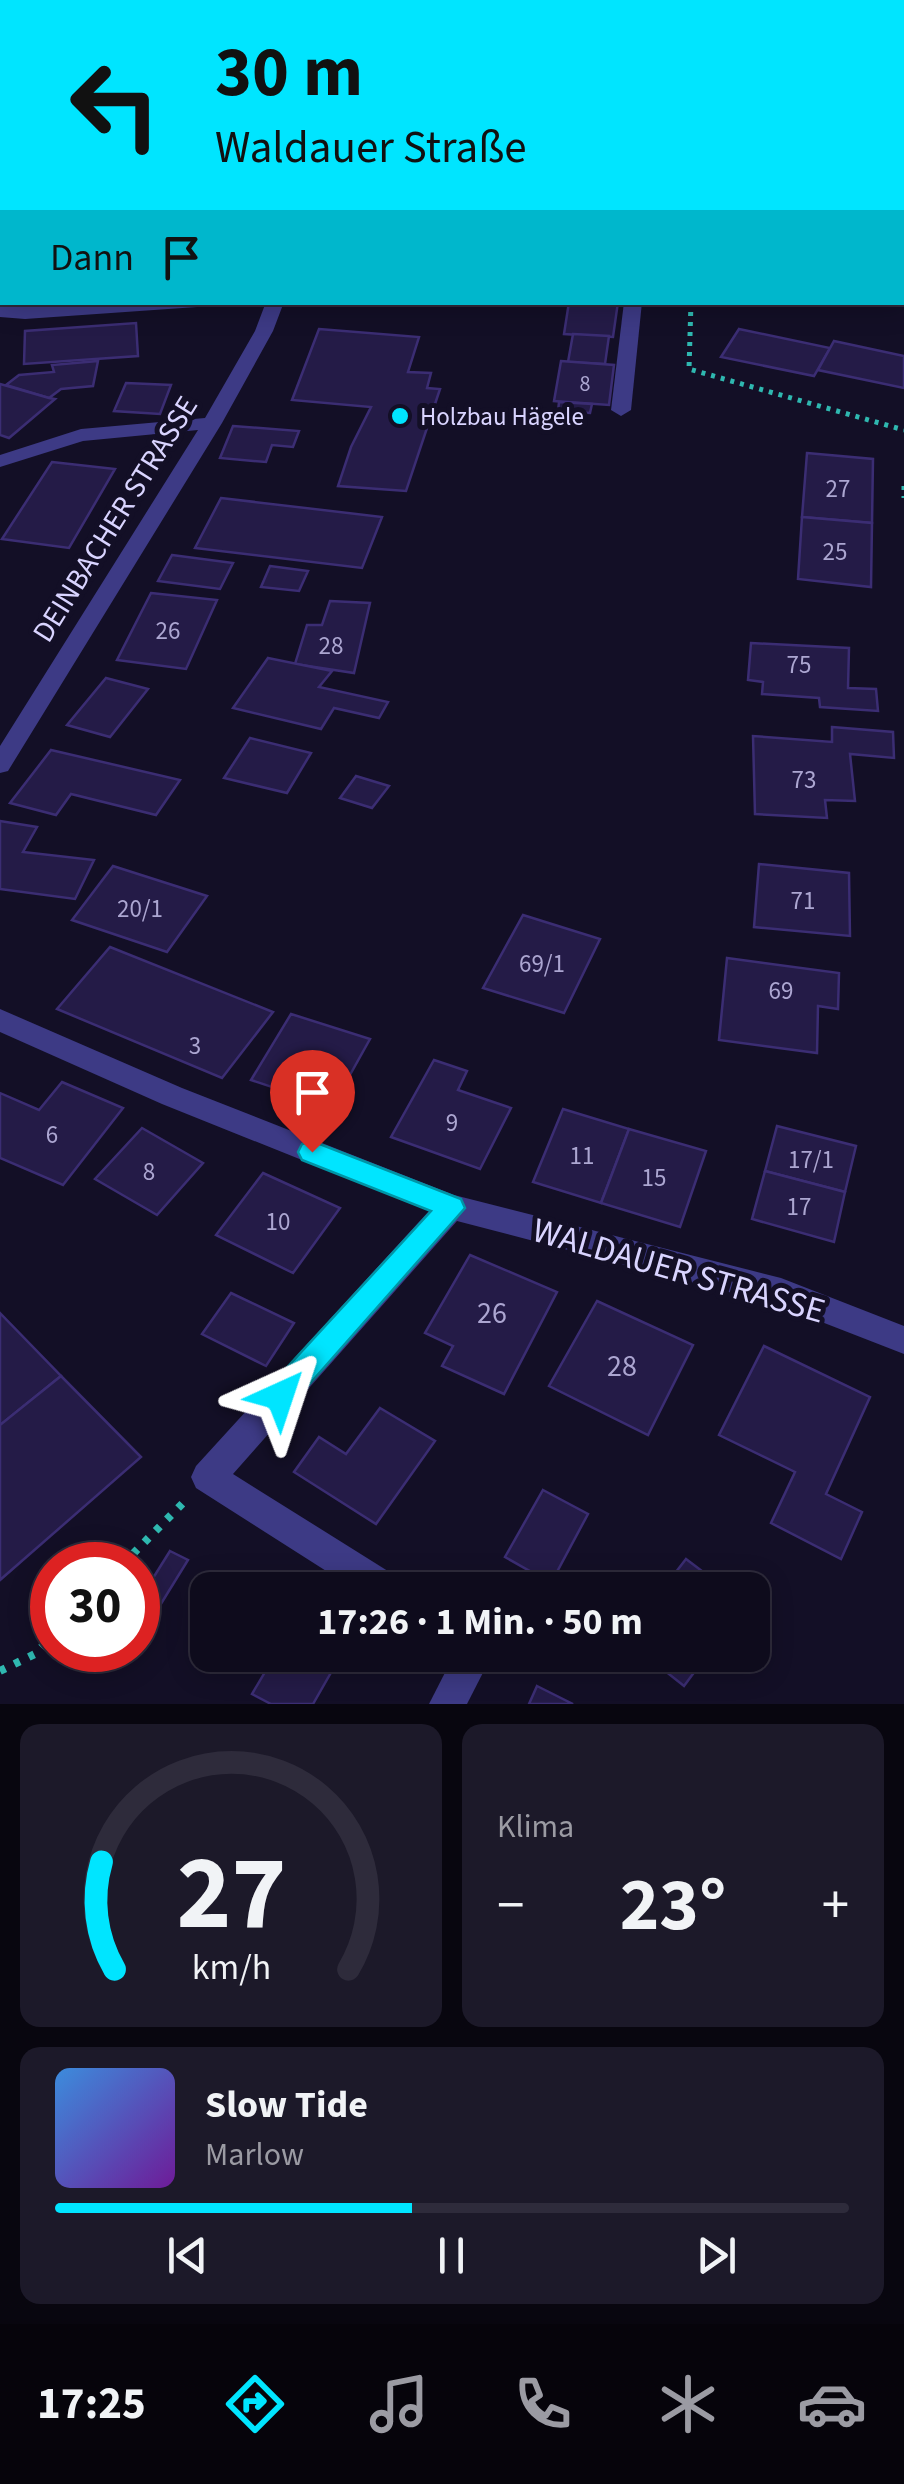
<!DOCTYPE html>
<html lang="de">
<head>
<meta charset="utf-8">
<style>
	:root { --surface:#0e0b1c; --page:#1c1929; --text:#f1f3f6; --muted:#9b9ba3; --line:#2e2b3b; --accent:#00e5ff }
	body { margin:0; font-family:"Source Sans 3",sans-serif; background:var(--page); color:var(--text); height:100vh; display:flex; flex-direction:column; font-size:38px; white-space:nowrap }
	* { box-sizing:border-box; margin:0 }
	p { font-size:32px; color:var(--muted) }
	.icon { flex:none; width:55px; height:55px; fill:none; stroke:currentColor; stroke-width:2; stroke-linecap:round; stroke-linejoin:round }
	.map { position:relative; height:1704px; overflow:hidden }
	.panel { display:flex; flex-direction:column; gap:20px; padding:20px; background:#08060f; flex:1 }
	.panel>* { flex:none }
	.guide { position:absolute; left:0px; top:0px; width:905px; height:305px; box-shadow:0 5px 25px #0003,0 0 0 2px var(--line); background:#00e5ff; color:#111; overflow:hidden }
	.speed { position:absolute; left:30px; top:1542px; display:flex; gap:20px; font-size:50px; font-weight:700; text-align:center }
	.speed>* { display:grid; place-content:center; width:130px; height:130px; border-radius:50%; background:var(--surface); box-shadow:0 5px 25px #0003,0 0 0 2px var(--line); line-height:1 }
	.speed .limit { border:15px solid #d22; background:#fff; color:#111 }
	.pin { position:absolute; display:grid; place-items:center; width:85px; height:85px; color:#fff; margin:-102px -42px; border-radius:50% 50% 50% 0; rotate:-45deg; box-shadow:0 0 10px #0007 }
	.pin .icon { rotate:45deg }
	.me { position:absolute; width:110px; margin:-55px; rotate:42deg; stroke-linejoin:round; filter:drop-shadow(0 0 8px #0008) }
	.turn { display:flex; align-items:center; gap:35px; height:210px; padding:0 50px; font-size:45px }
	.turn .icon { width:130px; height:130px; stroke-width:2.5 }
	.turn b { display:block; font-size:70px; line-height:85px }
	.then { display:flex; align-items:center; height:95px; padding:0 50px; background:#0003; gap:20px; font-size:38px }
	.big { font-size:75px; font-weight:700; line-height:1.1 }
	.panel .card { flex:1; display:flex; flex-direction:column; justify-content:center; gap:15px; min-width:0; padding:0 35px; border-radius:20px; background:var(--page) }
	.panel .dial { align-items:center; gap:0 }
	.dial svg { height:260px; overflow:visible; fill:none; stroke:var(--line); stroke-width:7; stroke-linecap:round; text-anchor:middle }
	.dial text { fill:var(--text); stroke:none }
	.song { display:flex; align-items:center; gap:30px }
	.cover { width:120px; height:120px; border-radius:15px; background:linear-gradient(135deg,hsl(210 70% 55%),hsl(280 70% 35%)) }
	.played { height:10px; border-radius:5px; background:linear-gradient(90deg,var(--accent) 45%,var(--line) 45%) }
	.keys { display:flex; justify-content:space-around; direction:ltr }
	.heat { display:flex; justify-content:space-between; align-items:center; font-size:55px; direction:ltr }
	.panel .tiles { flex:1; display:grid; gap:20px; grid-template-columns:1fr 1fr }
	.card:last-child { grid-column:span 2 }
	.trip { position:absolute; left:190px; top:1572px; width:580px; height:100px; border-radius:20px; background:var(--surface); box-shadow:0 5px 25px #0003,0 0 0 2px var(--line); font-weight:700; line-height:100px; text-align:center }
	.menu { display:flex; height:160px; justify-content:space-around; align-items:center; background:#06040b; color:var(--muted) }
	.menu .icon { width:70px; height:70px }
	.menu .current { color:var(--accent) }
	.menu b { font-size:45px; color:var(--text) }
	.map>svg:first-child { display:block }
</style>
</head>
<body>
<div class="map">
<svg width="904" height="1704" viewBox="0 0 904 1704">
	<rect width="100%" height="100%" fill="#130f26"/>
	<!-- green -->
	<polygon fill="#12302f" points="0,0 369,0 2,2 2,143"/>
	<!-- building -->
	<g fill="#241b47" stroke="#3b2d73" stroke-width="2.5">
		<polygon points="569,302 618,302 613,337 564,334"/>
		<polygon points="136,323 138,356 24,364 25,331"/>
		<polygon points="319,329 419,337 408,372 431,373 427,388 440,389 406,491 338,486 351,447 371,407 292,400"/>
		<polygon points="739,329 830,348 814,376 721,357"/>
		<polygon points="573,334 609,336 605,364 568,362"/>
		<polygon points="834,341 904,356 904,388 818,370"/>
		<polygon points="98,361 93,386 61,389 49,398 6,385 19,375 54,372 52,365"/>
		<polygon points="561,361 614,365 609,405 554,401"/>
		<polygon points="126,383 171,385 160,414 114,411"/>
		<polygon points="0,384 49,398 55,399 9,438 0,435"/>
		<polygon points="559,402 592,404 590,413 558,411"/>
		<polygon points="233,426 299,431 293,447 272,445 266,462 220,458"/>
		<polygon points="807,453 873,459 872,523 802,517"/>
		<polygon points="52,462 115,469 69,548 2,539"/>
		<polygon points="221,498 382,517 362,568 195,548"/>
		<polygon points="802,517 872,523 871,587 798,579"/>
		<polygon points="172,555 233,563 220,589 158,581"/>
		<polygon points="270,566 308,571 299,591 261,587"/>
		<polygon points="151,593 217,600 186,669 117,660"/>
		<polygon points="330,601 370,603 354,673 295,664 307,625 322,625"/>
		<polygon points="751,643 849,648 848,688 876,689 878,711 820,707 819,698 762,694 763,682 748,680"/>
		<polygon points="268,658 332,671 319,687 388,702 379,718 334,708 321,729 233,708"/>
		<polygon points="106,678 148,689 110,737 67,725"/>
		<polygon points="832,727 893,732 894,758 850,754 855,801 825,800 827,818 755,814 753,736 832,742"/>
		<polygon points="250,738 311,753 287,793 224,778"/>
		<polygon points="51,750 180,780 156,815 71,794 56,815 10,803"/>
		<polygon points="356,776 389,786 372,808 340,798"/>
		<polygon points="0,821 37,827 23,852 94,860 75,899 0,889"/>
		<polygon points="759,864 849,873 850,936 754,927"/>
		<polygon points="113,866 207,896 167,952 72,920"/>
		<polygon points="523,915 600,939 564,1013 483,988"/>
		<polygon points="110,947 273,1012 222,1078 57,1009"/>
		<polygon points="727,958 839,973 838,1009 818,1006 817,1053 719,1040"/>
		<polygon points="291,1014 370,1039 332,1107 251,1080"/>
		<polygon points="434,1060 467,1071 458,1090 511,1108 480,1169 391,1137"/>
		<polygon points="62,1082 123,1108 63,1185 0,1158 0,1093 39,1110"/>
		<polygon points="563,1109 629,1129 601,1203 533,1182"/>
		<polygon points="777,1126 856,1146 845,1192 765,1171"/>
		<polygon points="142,1128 203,1163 157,1215 95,1179"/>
		<polygon points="629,1129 706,1151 680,1227 601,1203"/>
		<polygon points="765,1171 845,1192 834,1242 752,1219"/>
		<polygon points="263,1173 340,1208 293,1273 216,1235"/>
		<polygon points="470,1255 557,1292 504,1394 442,1366 453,1346 425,1333"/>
		<polygon points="231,1293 294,1323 266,1366 202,1334"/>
		<polygon points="597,1301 693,1345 648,1435 549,1386"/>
		<polygon points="0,1313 61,1376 0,1425"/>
		<polygon points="764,1346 870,1397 826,1494 862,1512 841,1559 771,1523 795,1472 719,1435"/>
		<polygon points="61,1376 141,1457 0,1580 0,1425"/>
		<polygon points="380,1408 435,1441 376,1524 294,1472 319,1437 346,1454"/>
		<polygon points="543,1490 588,1514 551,1583 505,1557"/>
		<polygon points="170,1551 188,1560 151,1620 138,1612 138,1602"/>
		<polygon points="686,1559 727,1590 662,1590"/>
		<polygon points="275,1655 341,1655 313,1704 271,1704 252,1694"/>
		<polygon points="645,1655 707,1655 684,1686"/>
		<polygon points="537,1686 573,1704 529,1704"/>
	</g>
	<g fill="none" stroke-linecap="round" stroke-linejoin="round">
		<!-- path-far2 -->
		<g stroke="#2fb8b0" stroke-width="4" stroke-dasharray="2.5 5" stroke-linecap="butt">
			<polyline points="662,0 669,2"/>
			<polyline points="898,0 904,2"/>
		</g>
		<!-- path-far1 -->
		<g stroke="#2fb8b0" stroke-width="5" stroke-dasharray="4 6" stroke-linecap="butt">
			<polyline points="691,302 689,369 904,430"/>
			<polyline points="904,486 904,498"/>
		</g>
		<!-- path -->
		<g stroke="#2fb8b0" stroke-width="8" stroke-dasharray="6 10" stroke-linecap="butt">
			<polyline points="122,1565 183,1503"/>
			<polyline points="0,1671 35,1654 52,1636"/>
		</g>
		<!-- minor -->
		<g fill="#3d3a85" fill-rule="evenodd">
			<rect x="902" y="146" width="2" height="10"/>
			<rect x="0" y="255" width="2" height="10"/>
			<polygon points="114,302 205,302 197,307 25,319 0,317 0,307"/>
			<polygon points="266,302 284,302 273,331 222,423 8,771 0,773 0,746 198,430 83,441 0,467 0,455 81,429 205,418 255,331"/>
			<polygon points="624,302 642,302 631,410 621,416 611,410"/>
			<polygon points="0,1009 182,1088 454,1195 781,1278 904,1326 904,1354 778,1305 457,1221 233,1474 399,1578 404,1590 356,1590 196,1488 191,1477 196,1466 429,1211 162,1104 0,1032"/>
			<polygon points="454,1655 492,1655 467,1704 429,1704"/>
		</g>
	</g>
	<!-- route -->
	<polygon fill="#00e5ff" stroke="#0095a6" stroke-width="2.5" points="312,1141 461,1199 465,1208 291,1405 280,1409 270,1405 266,1396 270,1386 431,1211 302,1160 298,1152 302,1144"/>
	<!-- markers -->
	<circle fill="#00e5ff" stroke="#130f26" stroke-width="4" cx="400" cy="416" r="10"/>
	<g text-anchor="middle" stroke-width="10" stroke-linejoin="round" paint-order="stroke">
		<!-- far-number labels -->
		<g font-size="22" fill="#aca6d1">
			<text x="585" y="391">8</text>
		</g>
		<!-- far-poi labels -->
		<g font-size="25" fill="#d9d4ff" stroke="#130f26" text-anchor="start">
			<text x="420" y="425">Holzbau Hägele</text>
		</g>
		<!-- number labels -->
		<g font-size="25" fill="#aca6d1">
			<text x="838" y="497">27</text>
			<text x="835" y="560">25</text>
			<text x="168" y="639">26</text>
			<text x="331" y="654">28</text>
			<text x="799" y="673">75</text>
			<text x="804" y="788">73</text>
			<text x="803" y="909">71</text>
			<text x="140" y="917">20/1</text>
			<text x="542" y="972">69/1</text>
			<text x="781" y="999">69</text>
			<text x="195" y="1054">3</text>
			<text x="452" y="1131">9</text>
			<text x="52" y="1143">6</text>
			<text x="582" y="1164">11</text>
			<text x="811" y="1168">17/1</text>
			<text x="149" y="1180">8</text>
			<text x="654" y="1186">15</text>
			<text x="799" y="1215">17</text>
			<text x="278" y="1230">10</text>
		</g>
		<!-- street labels -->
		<g font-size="30" fill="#d9d4ff" stroke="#130f26">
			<text transform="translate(115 519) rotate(-58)" y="10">DEINBACHER STRASSE</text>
		</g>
		<!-- near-number labels -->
		<g font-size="30" fill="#aca6d1">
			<text x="492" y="1323">26</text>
			<text x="622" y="1376">28</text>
		</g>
		<!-- near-street labels -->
		<g font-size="35" fill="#d9d4ff" stroke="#130f26">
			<text transform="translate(679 1270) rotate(16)" y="12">WALDAUER STRASSE</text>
		</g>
	</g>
</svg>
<div class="speed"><div class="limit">30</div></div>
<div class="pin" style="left:312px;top:1152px;background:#d93025"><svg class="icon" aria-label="arrive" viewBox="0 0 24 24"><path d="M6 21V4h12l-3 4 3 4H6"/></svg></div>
<svg class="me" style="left:280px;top:1396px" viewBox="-20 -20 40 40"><path d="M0-17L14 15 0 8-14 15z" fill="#00e5ff" stroke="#fff" stroke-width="4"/></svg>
<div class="trip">17:26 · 1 Min. · 50 m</div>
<div class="guide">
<div class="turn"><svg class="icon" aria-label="left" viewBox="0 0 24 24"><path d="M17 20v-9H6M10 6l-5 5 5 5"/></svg><div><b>30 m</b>Waldauer Straße</div></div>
<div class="then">Dann<svg class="icon" aria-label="arrive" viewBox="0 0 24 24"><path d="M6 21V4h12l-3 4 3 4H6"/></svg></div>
</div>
</div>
<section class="panel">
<div class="tiles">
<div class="card dial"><svg viewBox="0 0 100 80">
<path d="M14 69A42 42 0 1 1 86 69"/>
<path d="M14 69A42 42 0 0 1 10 36" stroke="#00e5ff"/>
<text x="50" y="56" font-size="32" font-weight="700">27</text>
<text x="50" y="72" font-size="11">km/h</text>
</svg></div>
<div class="card"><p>Klima</p>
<div class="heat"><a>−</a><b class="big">23°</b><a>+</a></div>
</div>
<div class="card">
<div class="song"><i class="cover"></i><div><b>Slow Tide</b><p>Marlow</p></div></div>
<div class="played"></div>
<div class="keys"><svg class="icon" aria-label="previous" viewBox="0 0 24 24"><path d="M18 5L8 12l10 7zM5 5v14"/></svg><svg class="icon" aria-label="pause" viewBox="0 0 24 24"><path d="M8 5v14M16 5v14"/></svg><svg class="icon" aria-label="next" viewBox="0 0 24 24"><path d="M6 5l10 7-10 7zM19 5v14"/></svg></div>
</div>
</div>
</section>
<nav class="menu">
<b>17:25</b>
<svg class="icon current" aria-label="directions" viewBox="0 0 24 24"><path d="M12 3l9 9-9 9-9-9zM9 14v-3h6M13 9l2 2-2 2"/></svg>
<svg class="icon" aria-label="music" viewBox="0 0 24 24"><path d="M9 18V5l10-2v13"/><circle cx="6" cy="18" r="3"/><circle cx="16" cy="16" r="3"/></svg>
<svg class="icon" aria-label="phone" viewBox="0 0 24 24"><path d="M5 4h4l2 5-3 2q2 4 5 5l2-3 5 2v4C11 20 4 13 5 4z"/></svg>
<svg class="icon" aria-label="climate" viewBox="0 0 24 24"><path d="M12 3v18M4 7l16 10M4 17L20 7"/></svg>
<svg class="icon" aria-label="car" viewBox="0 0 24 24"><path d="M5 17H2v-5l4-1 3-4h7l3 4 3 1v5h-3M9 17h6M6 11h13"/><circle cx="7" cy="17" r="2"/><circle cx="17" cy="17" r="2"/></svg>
</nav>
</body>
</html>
